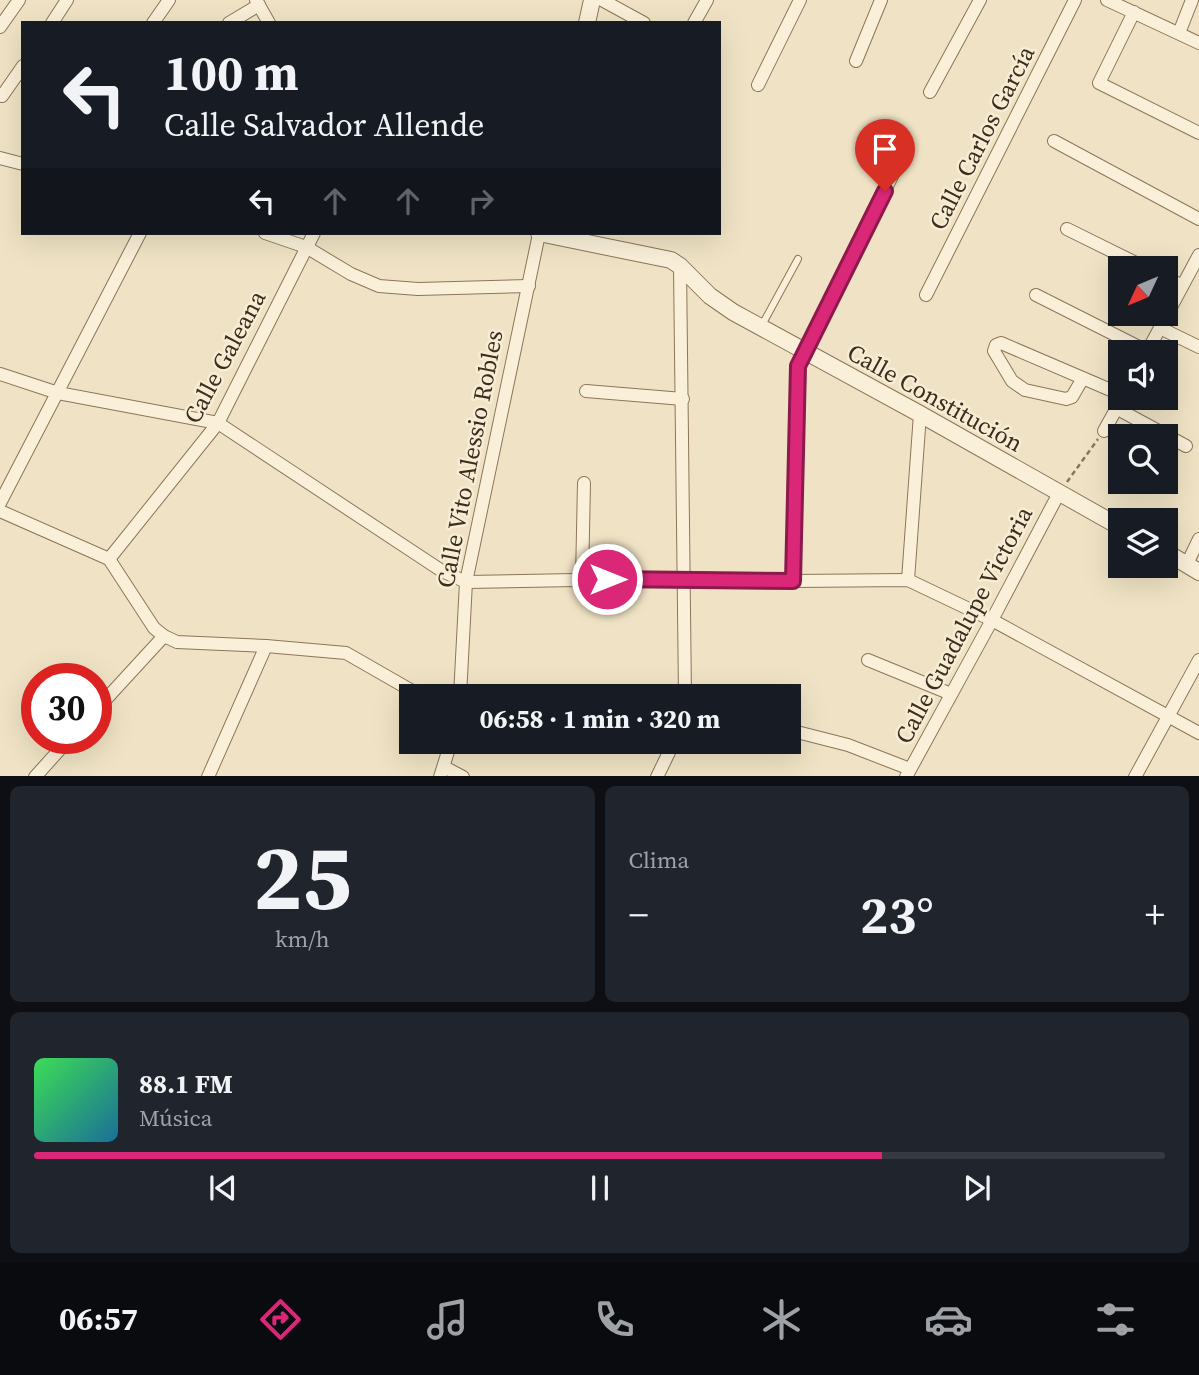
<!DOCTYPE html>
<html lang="es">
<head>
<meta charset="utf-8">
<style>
	:root { --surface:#171b24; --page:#20242c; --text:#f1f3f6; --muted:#9ea1a6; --line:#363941; --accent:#db2777 }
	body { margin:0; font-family:"Source Serif 4",serif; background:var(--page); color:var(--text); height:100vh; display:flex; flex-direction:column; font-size:26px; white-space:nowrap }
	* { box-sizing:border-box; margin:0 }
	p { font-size:23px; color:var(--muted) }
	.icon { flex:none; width:38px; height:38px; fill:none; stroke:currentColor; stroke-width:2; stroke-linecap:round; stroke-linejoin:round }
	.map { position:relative; height:776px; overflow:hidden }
	.side { display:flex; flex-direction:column; gap:10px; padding:10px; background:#0d0f14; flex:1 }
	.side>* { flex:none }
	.guide { position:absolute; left:21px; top:21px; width:700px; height:214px; border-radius:0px; box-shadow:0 7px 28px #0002; background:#171b24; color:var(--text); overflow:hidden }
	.needle { width:46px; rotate:226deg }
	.buttons { position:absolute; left:1108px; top:256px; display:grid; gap:14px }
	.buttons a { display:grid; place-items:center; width:70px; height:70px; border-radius:0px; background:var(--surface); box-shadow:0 7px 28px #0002; font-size:35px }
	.speed { position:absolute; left:21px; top:663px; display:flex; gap:14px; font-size:35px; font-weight:700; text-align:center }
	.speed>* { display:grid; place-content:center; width:91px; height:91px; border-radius:50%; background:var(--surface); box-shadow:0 7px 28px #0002; line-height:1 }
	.speed .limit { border:10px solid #d22; background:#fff; color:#111 }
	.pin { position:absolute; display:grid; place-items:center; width:60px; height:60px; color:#fff; margin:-72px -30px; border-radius:50% 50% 50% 0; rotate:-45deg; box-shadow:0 0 7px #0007 }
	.pin .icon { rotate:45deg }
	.me { position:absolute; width:77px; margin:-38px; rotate:90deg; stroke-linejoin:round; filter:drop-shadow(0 0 5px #0008) }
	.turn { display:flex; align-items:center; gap:24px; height:147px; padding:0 28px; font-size:32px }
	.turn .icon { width:91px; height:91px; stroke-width:2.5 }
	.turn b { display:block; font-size:49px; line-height:60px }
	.lanes { display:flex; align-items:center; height:66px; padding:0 28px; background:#0003; justify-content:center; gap:35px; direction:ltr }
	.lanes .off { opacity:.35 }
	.big { font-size:52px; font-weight:700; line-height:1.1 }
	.side .card { flex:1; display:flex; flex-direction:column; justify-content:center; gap:10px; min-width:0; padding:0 24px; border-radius:10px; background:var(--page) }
	.side .dial { align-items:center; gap:0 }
	.dial b { font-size:91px; line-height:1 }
	.song { display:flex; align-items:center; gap:21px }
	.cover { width:84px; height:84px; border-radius:10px; background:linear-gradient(135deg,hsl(130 70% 55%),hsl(200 70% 35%)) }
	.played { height:7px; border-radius:4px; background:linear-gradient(90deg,var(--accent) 75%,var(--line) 75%) }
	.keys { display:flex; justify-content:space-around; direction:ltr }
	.heat { display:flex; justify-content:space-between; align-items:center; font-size:38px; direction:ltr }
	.side .tiles { flex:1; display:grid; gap:10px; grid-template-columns:1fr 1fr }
	.card:last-child { grid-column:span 2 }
	.trip { position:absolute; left:399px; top:684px; width:402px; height:70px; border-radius:0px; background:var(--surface); box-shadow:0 7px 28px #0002; font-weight:700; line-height:70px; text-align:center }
	.tabs { display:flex; height:112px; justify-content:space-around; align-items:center; background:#090b0e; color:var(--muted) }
	.tabs .icon { width:49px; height:49px }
	.tabs .active { color:var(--accent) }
	.tabs b { font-size:32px; color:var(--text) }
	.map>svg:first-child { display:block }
</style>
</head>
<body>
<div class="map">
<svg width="1199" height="777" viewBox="0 0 1199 777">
	<rect width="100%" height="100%" fill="#f0e3c5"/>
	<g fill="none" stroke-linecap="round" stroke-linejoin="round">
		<defs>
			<polyline id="service" points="762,325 798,259"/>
			<g id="minor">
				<polyline points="256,0 269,23"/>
				<polyline points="602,0 644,23"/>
				<polyline points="1107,0 1199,43"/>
				<polyline points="1134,12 1099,83 1199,133"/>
				<polyline points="52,23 67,0"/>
				<polyline points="153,23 169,0"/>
				<polyline points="229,23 259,5"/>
				<polyline points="694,23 707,0"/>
				<polyline points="0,27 19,0"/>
				<polyline points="1179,33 1192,0"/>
				<polyline points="856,61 881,0"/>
				<polyline points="758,85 800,0"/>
				<polyline points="930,92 980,0"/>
				<polyline points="2,96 23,66"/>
				<polyline points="1054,141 1199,219"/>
				<polyline points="0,158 23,164"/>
				<polyline points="1067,229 1146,268"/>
				<polyline points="265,233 306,247 351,274 379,286 418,289 529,286"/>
				<polyline points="680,266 685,696"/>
				<polyline points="1166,277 1182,286"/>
				<polyline points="926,295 1075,0"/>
				<polyline points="1036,295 1147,351"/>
				<polyline points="1160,328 1199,347"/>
				<polyline points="1147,352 1199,255"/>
				<polyline points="0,374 58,393 218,423 442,571 466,582 684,578 793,581 908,580 992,620 1199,733"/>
				<polyline points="1083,378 1072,397 1066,399 1025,390 1012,381 994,351 996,345 1001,343 1120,394"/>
				<polyline points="586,391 683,399"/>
				<polyline points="1116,408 1186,446"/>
				<polyline points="1104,431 1119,404"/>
				<polyline points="0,503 140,233"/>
				<polyline points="0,511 109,559 154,628 164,636 177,642 266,646 346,653 421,696"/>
				<polyline points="109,559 218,423 314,233"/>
				<polyline points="1187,564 1199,539"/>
				<polyline points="582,579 584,483"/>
				<polyline points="908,580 920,414"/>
				<polyline points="793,581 798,366 896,168"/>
				<polyline points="868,660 951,694"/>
				<polyline points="460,696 466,582 539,234"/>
				<polyline points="96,710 164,636"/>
				<polyline points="789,730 848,745 910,769"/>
				<polyline points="444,767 463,777"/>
				<polyline points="35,777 70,738"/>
				<polyline points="208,777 266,646"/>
				<polyline points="440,777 451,742"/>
				<polyline points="657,777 674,742"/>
				<polyline points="906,777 992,620 1059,493"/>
				<polyline points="1135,777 1199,660"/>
			</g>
			<g id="tertiary">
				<polyline points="587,23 592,0"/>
				<polyline points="539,233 671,260 680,266 710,296 733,312 920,414 1120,527"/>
				<polyline points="1166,552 1199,572"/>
			</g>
		</defs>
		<!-- service casing -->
		<use href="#service" stroke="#8c755a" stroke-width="8"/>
		<!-- minor casing -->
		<use href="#minor" stroke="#8c755a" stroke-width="14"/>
		<!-- tertiary casing -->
		<use href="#tertiary" stroke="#8c755a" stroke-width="18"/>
		<!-- path -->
		<polyline stroke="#8c755a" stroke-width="2.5" stroke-dasharray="5 3.5" stroke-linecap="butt" points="1067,482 1098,439"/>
		<!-- service -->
		<use href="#service" stroke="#faf0d9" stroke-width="6"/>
		<!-- minor -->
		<use href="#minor" stroke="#faf0d9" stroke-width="12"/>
		<!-- tertiary -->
		<use href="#tertiary" stroke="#faf0d9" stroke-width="16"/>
	</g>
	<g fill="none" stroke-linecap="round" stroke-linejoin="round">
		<defs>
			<polyline id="route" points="607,579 793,581 798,366 885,191"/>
		</defs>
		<!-- route casing -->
		<use href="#route" stroke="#8e194d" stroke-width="18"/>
		<!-- route -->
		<use href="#route" stroke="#db2777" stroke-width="12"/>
	</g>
	<g text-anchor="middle" stroke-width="5" stroke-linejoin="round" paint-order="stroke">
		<!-- street labels -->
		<g font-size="24" fill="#3c2d1e" stroke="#f7edd5">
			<text transform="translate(982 138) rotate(-63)" y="8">Calle Carlos García</text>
			<text transform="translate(225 357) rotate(-62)" y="8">Calle Galeana</text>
			<text transform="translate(935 398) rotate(29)" y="8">Calle Constitución</text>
			<text transform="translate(470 459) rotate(-79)" y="8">Calle Vito Alessio Robles</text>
			<text transform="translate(964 625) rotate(-62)" y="8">Calle Guadalupe Victoria</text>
		</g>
	</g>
</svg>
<div class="buttons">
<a><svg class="needle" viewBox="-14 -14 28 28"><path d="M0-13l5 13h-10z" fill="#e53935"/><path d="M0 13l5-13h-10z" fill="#9ea1a6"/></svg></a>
<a><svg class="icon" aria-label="sound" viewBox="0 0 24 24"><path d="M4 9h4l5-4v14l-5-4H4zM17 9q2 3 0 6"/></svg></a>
<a><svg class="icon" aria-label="search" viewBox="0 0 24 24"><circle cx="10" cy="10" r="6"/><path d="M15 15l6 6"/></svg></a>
<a><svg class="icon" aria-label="layers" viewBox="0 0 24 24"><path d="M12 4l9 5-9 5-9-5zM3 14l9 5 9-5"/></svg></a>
</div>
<div class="speed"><div class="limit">30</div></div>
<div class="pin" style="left:885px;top:191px;background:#d93025"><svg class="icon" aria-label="arrive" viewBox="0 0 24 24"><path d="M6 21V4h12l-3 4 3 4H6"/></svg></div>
<svg class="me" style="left:607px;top:579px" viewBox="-20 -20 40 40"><circle r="17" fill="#db2777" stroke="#fff" stroke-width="3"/><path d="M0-11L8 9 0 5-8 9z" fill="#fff"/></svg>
<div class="trip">06:58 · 1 min · 320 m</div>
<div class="guide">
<div class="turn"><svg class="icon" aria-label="left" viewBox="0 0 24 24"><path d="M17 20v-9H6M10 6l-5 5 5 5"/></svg><div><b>100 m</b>Calle Salvador Allende</div></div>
<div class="lanes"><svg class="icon" aria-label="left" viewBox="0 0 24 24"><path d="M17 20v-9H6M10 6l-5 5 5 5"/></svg><svg class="icon off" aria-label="ahead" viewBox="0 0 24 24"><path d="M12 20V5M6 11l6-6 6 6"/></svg><svg class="icon off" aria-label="ahead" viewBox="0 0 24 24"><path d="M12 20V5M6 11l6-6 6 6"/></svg><svg class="icon off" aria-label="right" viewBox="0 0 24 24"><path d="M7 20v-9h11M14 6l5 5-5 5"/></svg></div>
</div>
</div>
<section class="side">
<div class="tiles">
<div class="card dial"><b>25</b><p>km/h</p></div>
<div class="card"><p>Clima</p>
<div class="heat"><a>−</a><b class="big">23°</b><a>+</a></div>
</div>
<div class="card">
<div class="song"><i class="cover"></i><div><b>88.1 FM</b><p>Música</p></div></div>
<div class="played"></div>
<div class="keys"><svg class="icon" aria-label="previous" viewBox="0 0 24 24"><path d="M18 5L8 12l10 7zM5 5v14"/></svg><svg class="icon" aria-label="pause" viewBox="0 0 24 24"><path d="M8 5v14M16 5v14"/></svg><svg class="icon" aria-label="next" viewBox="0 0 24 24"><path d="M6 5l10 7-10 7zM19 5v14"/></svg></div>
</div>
</div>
</section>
<nav class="tabs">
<b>06:57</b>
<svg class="icon active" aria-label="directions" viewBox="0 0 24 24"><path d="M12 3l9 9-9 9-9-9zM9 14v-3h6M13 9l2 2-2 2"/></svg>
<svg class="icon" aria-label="music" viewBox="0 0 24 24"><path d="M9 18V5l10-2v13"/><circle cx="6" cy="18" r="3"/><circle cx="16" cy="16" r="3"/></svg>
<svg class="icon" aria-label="phone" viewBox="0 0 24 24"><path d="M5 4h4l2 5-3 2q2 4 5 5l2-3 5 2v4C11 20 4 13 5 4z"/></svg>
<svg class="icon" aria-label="climate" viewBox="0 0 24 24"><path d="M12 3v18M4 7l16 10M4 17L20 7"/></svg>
<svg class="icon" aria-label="car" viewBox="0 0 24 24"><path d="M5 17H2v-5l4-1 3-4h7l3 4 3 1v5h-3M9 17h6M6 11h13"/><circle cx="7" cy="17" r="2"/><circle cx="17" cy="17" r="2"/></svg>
<svg class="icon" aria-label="filters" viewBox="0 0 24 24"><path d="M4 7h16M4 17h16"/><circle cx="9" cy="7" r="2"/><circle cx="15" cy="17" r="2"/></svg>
</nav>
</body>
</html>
